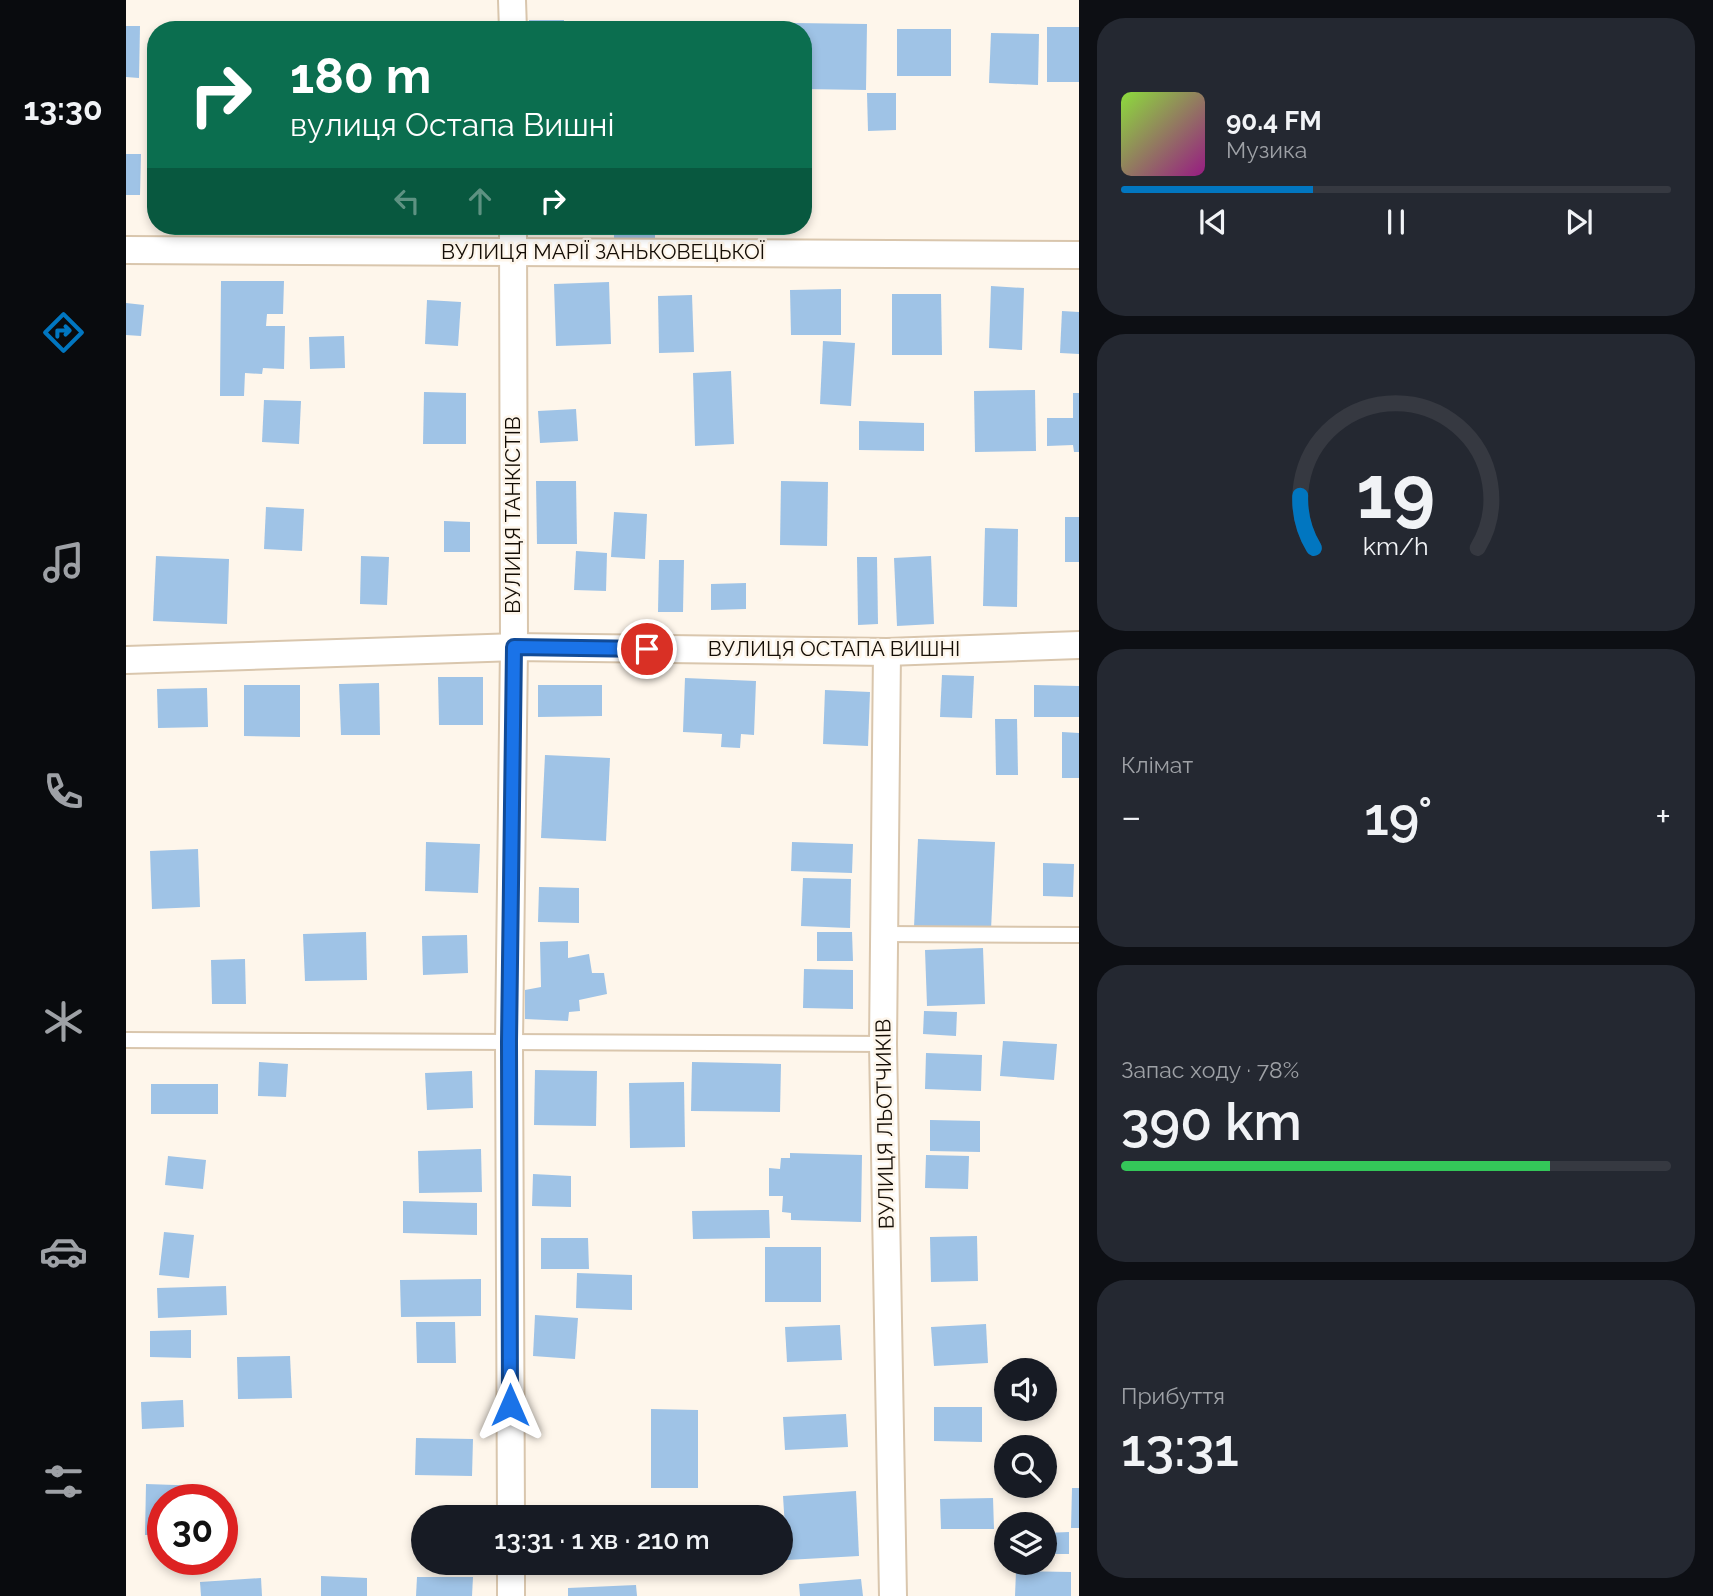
<!DOCTYPE html>
<html lang="uk">
<head>
<meta charset="utf-8">
<style>
	:root { --surface:#171b24; --page:#242831; --text:#f1f3f6; --muted:#9ea1a6; --line:#363941; --accent:#0176c0 }
	body { margin:0; font-family:Raleway,sans-serif; background:var(--page); color:var(--text); height:100vh; display:flex; flex-direction:column; font-size:26px; white-space:nowrap }
	* { box-sizing:border-box; margin:0 }
	p { font-size:23px; color:var(--muted) }
	.icon { flex:none; width:38px; height:38px; fill:none; stroke:currentColor; stroke-width:2; stroke-linecap:round; stroke-linejoin:round }
	.map { position:relative; flex:1; overflow:hidden }
	.details { display:flex; flex-direction:column; gap:18px; padding:18px; background:#0d0f14; width:634px }
	.details>* { flex:none }
	.top-card { position:absolute; left:21px; top:21px; width:665px; height:214px; border-radius:28px; box-shadow:0 4px 10px #0003; background:#0b6e4f; color:#fff; overflow:hidden }
	.controls { position:absolute; left:868px; top:1358px; display:grid; gap:14px }
	.controls a { display:grid; place-items:center; width:63px; height:63px; border-radius:50%; background:var(--surface); box-shadow:0 4px 10px #0003; font-size:35px }
	.speed { position:absolute; left:21px; top:1484px; display:flex; gap:14px; font-size:35px; font-weight:700; text-align:center }
	.speed>* { display:grid; place-content:center; width:91px; height:91px; border-radius:50%; background:var(--surface); box-shadow:0 4px 10px #0003; line-height:1 }
	.speed .limit { border:10px solid #d22; background:#fff; color:#111 }
	.pin { position:absolute; display:grid; place-items:center; width:60px; height:60px; color:#fff; margin:-30px; border:4px solid #fff; border-radius:50%; box-shadow:0 2px 7px #0007 }
	.me { position:absolute; width:77px; margin:-38px; rotate:0deg; stroke-linejoin:round; filter:drop-shadow(0 0 5px #0008) }
	.turn { display:flex; align-items:center; gap:24px; height:147px; padding:0 28px; font-size:32px }
	.turn .icon { width:91px; height:91px; stroke-width:2.5 }
	.turn b { display:block; font-size:49px; line-height:60px }
	.lanes { display:flex; align-items:center; height:66px; padding:0 28px; background:#0003; justify-content:center; gap:35px; direction:ltr }
	.lanes .off { opacity:.35 }
	.big { font-size:52px; font-weight:600; line-height:1.1 }
	.details .tile { flex:1; display:flex; flex-direction:column; justify-content:center; gap:10px; min-width:0; padding:0 24px; border-radius:28px; background:var(--page) }
	.details .dial { align-items:center; gap:0 }
	.dial svg { height:182px; overflow:visible; fill:none; stroke:var(--line); stroke-width:7; stroke-linecap:round; text-anchor:middle }
	.dial text { fill:var(--text); stroke:none }
	.song { display:flex; align-items:center; gap:21px }
	.cover { width:84px; height:84px; border-radius:10px; background:linear-gradient(135deg,hsl(90 70% 55%),hsl(310 70% 35%)) }
	.played { height:7px; border-radius:4px; background:linear-gradient(90deg,var(--accent) 35%,var(--line) 35%) }
	.keys { display:flex; justify-content:space-around; direction:ltr }
	.heat { display:flex; justify-content:space-between; align-items:center; font-size:38px; direction:ltr }
	.charge { height:10px; border-radius:5px; background:linear-gradient(90deg,#34c759 78%,var(--line) 0) }
	.trip { position:absolute; left:285px; top:1505px; width:382px; height:70px; border-radius:35px; background:var(--surface); box-shadow:0 4px 10px #0003; font-weight:600; line-height:70px; text-align:center }
	main { display:flex; flex:1; min-height:0 }
	.menu { display:flex; flex-direction:column; width:126px; justify-content:space-around; align-items:center; background:#090b0e; color:var(--muted) }
	.menu .icon { width:49px; height:49px }
	.menu .current { color:var(--accent) }
	.menu b { font-size:32px; color:var(--text) }
	.map>svg:first-child { display:block }
</style>
</head>
<body>
<main>
<nav class="menu">
<b>13:30</b>
<svg class="icon current" aria-label="directions" viewBox="0 0 24 24"><path d="M12 3l9 9-9 9-9-9zM9 14v-3h6M13 9l2 2-2 2"/></svg>
<svg class="icon" aria-label="music" viewBox="0 0 24 24"><path d="M9 18V5l10-2v13"/><circle cx="6" cy="18" r="3"/><circle cx="16" cy="16" r="3"/></svg>
<svg class="icon" aria-label="phone" viewBox="0 0 24 24"><path d="M5 4h4l2 5-3 2q2 4 5 5l2-3 5 2v4C11 20 4 13 5 4z"/></svg>
<svg class="icon" aria-label="climate" viewBox="0 0 24 24"><path d="M12 3v18M4 7l16 10M4 17L20 7"/></svg>
<svg class="icon" aria-label="car" viewBox="0 0 24 24"><path d="M5 17H2v-5l4-1 3-4h7l3 4 3 1v5h-3M9 17h6M6 11h13"/><circle cx="7" cy="17" r="2"/><circle cx="17" cy="17" r="2"/></svg>
<svg class="icon" aria-label="filters" viewBox="0 0 24 24"><path d="M4 7h16M4 17h16"/><circle cx="9" cy="7" r="2"/><circle cx="15" cy="17" r="2"/></svg>
</nav>
<div class="map">
<svg width="954" height="1596" viewBox="0 0 954 1596">
	<rect width="100%" height="100%" fill="#fef6eb"/>
	<!-- building -->
	<g fill="#9fc3e6">
		<rect x="403" y="20" width="35" height="10"/>
		<rect x="495" y="21" width="19" height="9"/>
		<polygon points="668,23 741,24 740,90 677,89 677,30 668,30"/>
		<polygon points="597,24 622,25 622,30 597,30"/>
		<polygon points="0,26 14,26 13,78 0,77"/>
		<rect x="40" y="27" width="31" height="3"/>
		<rect x="921" y="27" width="33" height="55"/>
		<rect x="771" y="29" width="54" height="47"/>
		<polygon points="865,33 913,34 912,85 863,83"/>
		<polygon points="741,93 770,93 770,130 742,131"/>
		<polygon points="23,134 30,135 30,166 22,166"/>
		<polygon points="0,154 15,154 14,195 0,195"/>
		<polygon points="443,226 476,226 475,231 443,228"/>
		<polygon points="529,226 529,245 488,246 488,227"/>
		<polygon points="95,281 158,281 157,314 141,314 140,326 159,326 158,369 137,368 136,374 119,373 118,396 94,396"/>
		<polygon points="483,282 485,344 430,346 428,284"/>
		<polygon points="865,286 898,288 896,350 863,348"/>
		<polygon points="715,289 715,335 665,335 664,290"/>
		<polygon points="766,294 815,294 816,355 766,355"/>
		<polygon points="566,295 568,352 533,353 532,296"/>
		<polygon points="301,300 335,302 332,346 299,344"/>
		<polygon points="0,303 18,305 15,336 0,335"/>
		<polygon points="936,311 954,312 954,354 934,353"/>
		<polygon points="218,336 219,368 184,369 183,337"/>
		<polygon points="697,341 729,343 725,406 694,404"/>
		<polygon points="605,371 608,444 569,446 567,373"/>
		<polygon points="909,390 910,451 849,452 848,391"/>
		<polygon points="298,392 340,393 340,444 297,444"/>
		<polygon points="947,393 954,393 954,452 948,452 947,445 921,446 921,418 947,418"/>
		<polygon points="138,400 175,401 173,444 136,442"/>
		<polygon points="450,409 452,441 414,443 412,411"/>
		<polygon points="733,421 798,423 798,451 733,450"/>
		<polygon points="410,481 450,481 451,544 411,544"/>
		<polygon points="655,481 702,482 701,546 654,545"/>
		<polygon points="140,507 178,509 176,551 138,549"/>
		<polygon points="488,512 521,514 519,559 485,557"/>
		<rect x="939" y="517" width="15" height="45"/>
		<polygon points="318,521 344,522 344,552 318,552"/>
		<polygon points="859,528 892,529 891,607 857,606"/>
		<polygon points="450,551 481,553 480,591 448,590"/>
		<polygon points="30,556 103,559 101,624 27,621"/>
		<polygon points="235,556 263,557 261,605 234,604"/>
		<polygon points="805,556 808,624 771,626 768,558"/>
		<polygon points="731,557 751,557 752,624 732,625"/>
		<polygon points="533,560 558,560 557,612 532,612"/>
		<polygon points="620,583 620,609 585,610 585,584"/>
		<polygon points="816,675 848,676 846,718 814,717"/>
		<polygon points="312,677 357,677 357,725 313,725"/>
		<polygon points="559,678 630,681 628,735 615,734 614,748 595,747 596,734 557,732"/>
		<polygon points="253,683 254,735 215,735 213,684"/>
		<polygon points="118,685 174,685 174,737 118,736"/>
		<polygon points="412,685 476,685 476,716 412,717"/>
		<polygon points="908,685 954,686 954,717 908,717"/>
		<polygon points="81,688 82,727 32,728 31,689"/>
		<polygon points="699,690 744,692 742,746 697,744"/>
		<polygon points="869,719 891,719 892,775 870,775"/>
		<polygon points="936,732 954,733 954,778 936,778"/>
		<polygon points="419,755 484,758 480,841 415,838"/>
		<polygon points="792,839 869,842 865,930 788,927"/>
		<polygon points="300,842 354,844 352,893 299,891"/>
		<polygon points="666,842 727,844 726,873 665,871"/>
		<polygon points="72,849 74,907 26,909 24,851"/>
		<polygon points="917,863 948,864 947,897 917,896"/>
		<polygon points="677,878 725,879 724,928 675,926"/>
		<polygon points="413,887 453,888 453,923 412,922"/>
		<polygon points="240,932 241,980 179,981 177,934"/>
		<polygon points="691,932 726,932 727,961 691,961"/>
		<polygon points="341,935 342,973 297,975 296,936"/>
		<polygon points="442,941 442,958 463,954 466,973 478,973 481,994 453,1000 454,1011 443,1012 442,1021 399,1019 399,990 415,987 414,942"/>
		<polygon points="857,948 859,1004 801,1006 799,950"/>
		<polygon points="119,959 120,1004 86,1004 85,960"/>
		<polygon points="678,969 727,970 727,1009 677,1008"/>
		<polygon points="798,1011 831,1012 830,1036 797,1034"/>
		<polygon points="877,1041 931,1044 928,1080 874,1076"/>
		<polygon points="800,1053 856,1055 855,1091 799,1089"/>
		<polygon points="133,1062 162,1064 160,1097 132,1096"/>
		<polygon points="566,1062 655,1064 654,1112 565,1111"/>
		<polygon points="409,1070 471,1071 470,1126 408,1125"/>
		<polygon points="346,1071 347,1108 301,1110 299,1073"/>
		<polygon points="558,1082 559,1147 504,1148 503,1083"/>
		<rect x="25" y="1084" width="67" height="30"/>
		<polygon points="804,1120 854,1121 854,1152 804,1151"/>
		<polygon points="355,1149 356,1192 293,1193 292,1151"/>
		<polygon points="664,1153 736,1155 735,1222 665,1220 665,1213 656,1212 657,1196 643,1196 643,1168 654,1169 655,1158 664,1158"/>
		<polygon points="800,1155 843,1156 842,1189 799,1188"/>
		<polygon points="42,1156 80,1160 77,1189 39,1185"/>
		<polygon points="407,1174 445,1176 445,1207 406,1206"/>
		<polygon points="277,1201 351,1203 351,1235 277,1233"/>
		<polygon points="643,1210 644,1238 567,1239 566,1211"/>
		<polygon points="38,1232 68,1235 63,1278 33,1275"/>
		<polygon points="851,1236 852,1281 805,1282 804,1237"/>
		<polygon points="415,1238 462,1238 463,1269 415,1269"/>
		<rect x="639" y="1247" width="56" height="55"/>
		<polygon points="451,1273 506,1275 506,1310 450,1308"/>
		<polygon points="355,1279 355,1316 275,1317 274,1280"/>
		<polygon points="100,1286 101,1315 32,1318 31,1288"/>
		<polygon points="409,1315 452,1318 449,1359 407,1356"/>
		<polygon points="290,1322 329,1322 330,1363 291,1363"/>
		<polygon points="860,1324 862,1363 808,1366 805,1327"/>
		<polygon points="714,1325 716,1360 661,1362 659,1327"/>
		<polygon points="65,1330 65,1358 24,1357 24,1331"/>
		<polygon points="164,1356 166,1398 112,1399 111,1357"/>
		<polygon points="57,1400 58,1427 16,1429 15,1402"/>
		<polygon points="808,1407 856,1407 856,1442 808,1441"/>
		<polygon points="525,1409 572,1410 572,1488 525,1488"/>
		<polygon points="720,1414 722,1447 659,1450 657,1417"/>
		<polygon points="290,1438 347,1439 346,1476 289,1475"/>
		<polygon points="20,1484 79,1486 79,1500 37,1500 37,1535 19,1535"/>
		<polygon points="946,1488 954,1488 954,1528 945,1528"/>
		<polygon points="730,1491 733,1556 661,1560 657,1496"/>
		<polygon points="867,1498 868,1529 815,1529 814,1499"/>
		<polygon points="496,1513 496,1517 419,1517 419,1514"/>
		<polygon points="943,1532 943,1554 919,1554 919,1533"/>
		<polygon points="890,1571 945,1572 945,1596 889,1596"/>
		<polygon points="195,1576 241,1578 241,1596 195,1596"/>
		<polygon points="291,1577 347,1577 346,1596 290,1596"/>
		<polygon points="135,1578 136,1596 75,1596 74,1582"/>
		<polygon points="735,1579 737,1596 674,1596 673,1584"/>
		<polygon points="510,1585 511,1596 442,1596 442,1588"/>
	</g>
	<g fill="none" stroke-linecap="round" stroke-linejoin="round">
		<defs>
			<g id="service">
				<polyline points="758,934 954,935"/>
				<polyline points="0,1040 757,1044"/>
			</g>
			<g id="minor">
				<polyline points="386,0 387,30"/>
				<polyline points="0,250 954,255"/>
				<polyline points="761,652 757,1044 767,1596"/>
				<polyline points="0,660 388,647 761,652 954,645"/>
				<polyline points="385,1517 383,1042 388,647 387,226"/>
				<polyline points="385,1563 385,1596"/>
			</g>
		</defs>
		<!-- service casing -->
		<use href="#service" stroke="#d9c6ad" stroke-width="18"/>
		<!-- minor casing -->
		<use href="#minor" stroke="#d9c6ad" stroke-width="30"/>
		<!-- service -->
		<use href="#service" stroke="#fff" stroke-width="14"/>
		<!-- minor -->
		<use href="#minor" stroke="#fff" stroke-width="26"/>
	</g>
	<g fill="none" stroke-linecap="round" stroke-linejoin="round">
		<defs>
			<polyline id="route" points="384,1405 383,1042 388,647 521,649"/>
		</defs>
		<!-- route casing -->
		<use href="#route" stroke="#114b97" stroke-width="18"/>
		<!-- route -->
		<use href="#route" stroke="#1a73e8" stroke-width="12"/>
	</g>
	<g text-anchor="middle" stroke-width="5" stroke-linejoin="round" paint-order="stroke">
		<!-- street labels -->
		<g font-size="21" fill="#140d05" stroke="#fef6eb">
			<text x="477" y="259">ВУЛИЦЯ МАРІЇ ЗАНЬКОВЕЦЬКОЇ</text>
			<text transform="translate(387 515) rotate(-90)" y="7">ВУЛИЦЯ ТАНКІСТІВ</text>
			<text x="708" y="656">ВУЛИЦЯ ОСТАПА ВИШНІ</text>
			<text transform="translate(759 1124) rotate(-91)" y="7">ВУЛИЦЯ ЛЬОТЧИКІВ</text>
		</g>
	</g>
</svg>
<div class="controls">
<a><svg class="icon" aria-label="sound" viewBox="0 0 24 24"><path d="M4 9h4l5-4v14l-5-4H4zM17 9q2 3 0 6"/></svg></a>
<a><svg class="icon" aria-label="search" viewBox="0 0 24 24"><circle cx="10" cy="10" r="6"/><path d="M15 15l6 6"/></svg></a>
<a><svg class="icon" aria-label="layers" viewBox="0 0 24 24"><path d="M12 4l9 5-9 5-9-5zM3 14l9 5 9-5"/></svg></a>
</div>
<div class="speed"><div class="limit">30</div></div>
<div class="pin" style="left:521px;top:649px;background:#d93025"><svg class="icon" aria-label="arrive" viewBox="0 0 24 24"><path d="M6 21V4h12l-3 4 3 4H6"/></svg></div>
<svg class="me" style="left:384px;top:1405px" viewBox="-20 -20 40 40"><path d="M0-17L14 15 0 8-14 15z" fill="#1a73e8" stroke="#fff" stroke-width="4"/></svg>
<div class="trip">13:31 · 1 хв · 210 m</div>
<div class="top-card">
<div class="turn"><svg class="icon" aria-label="right" viewBox="0 0 24 24"><path d="M7 20v-9h11M14 6l5 5-5 5"/></svg><div><b>180 m</b>вулиця Остапа Вишні</div></div>
<div class="lanes"><svg class="icon off" aria-label="left" viewBox="0 0 24 24"><path d="M17 20v-9H6M10 6l-5 5 5 5"/></svg><svg class="icon off" aria-label="ahead" viewBox="0 0 24 24"><path d="M12 20V5M6 11l6-6 6 6"/></svg><svg class="icon" aria-label="right" viewBox="0 0 24 24"><path d="M7 20v-9h11M14 6l5 5-5 5"/></svg></div>
</div>
</div>
<section class="details">
<div class="tile">
<div class="song"><i class="cover"></i><div><b>90.4 FM</b><p>Музика</p></div></div>
<div class="played"></div>
<div class="keys"><svg class="icon" aria-label="previous" viewBox="0 0 24 24"><path d="M18 5L8 12l10 7zM5 5v14"/></svg><svg class="icon" aria-label="pause" viewBox="0 0 24 24"><path d="M8 5v14M16 5v14"/></svg><svg class="icon" aria-label="next" viewBox="0 0 24 24"><path d="M6 5l10 7-10 7zM19 5v14"/></svg></div>
</div>
<div class="tile dial"><svg viewBox="0 0 100 80">
<path d="M14 69A42 42 0 1 1 86 69"/>
<path d="M14 69A42 42 0 0 1 8 46" stroke="#0176c0"/>
<text x="50" y="56" font-size="32" font-weight="700">19</text>
<text x="50" y="72" font-size="11">km/h</text>
</svg></div>
<div class="tile"><p>Клімат</p>
<div class="heat"><a>−</a><b class="big">19°</b><a>+</a></div>
</div>
<div class="tile"><p>Запас ходу · 78%</p><b class="big">390 km</b><div class="charge"></div></div>
<div class="tile"><p>Прибуття</p><b class="big">13:31</b></div>
</section>
</main>
</body>
</html>
